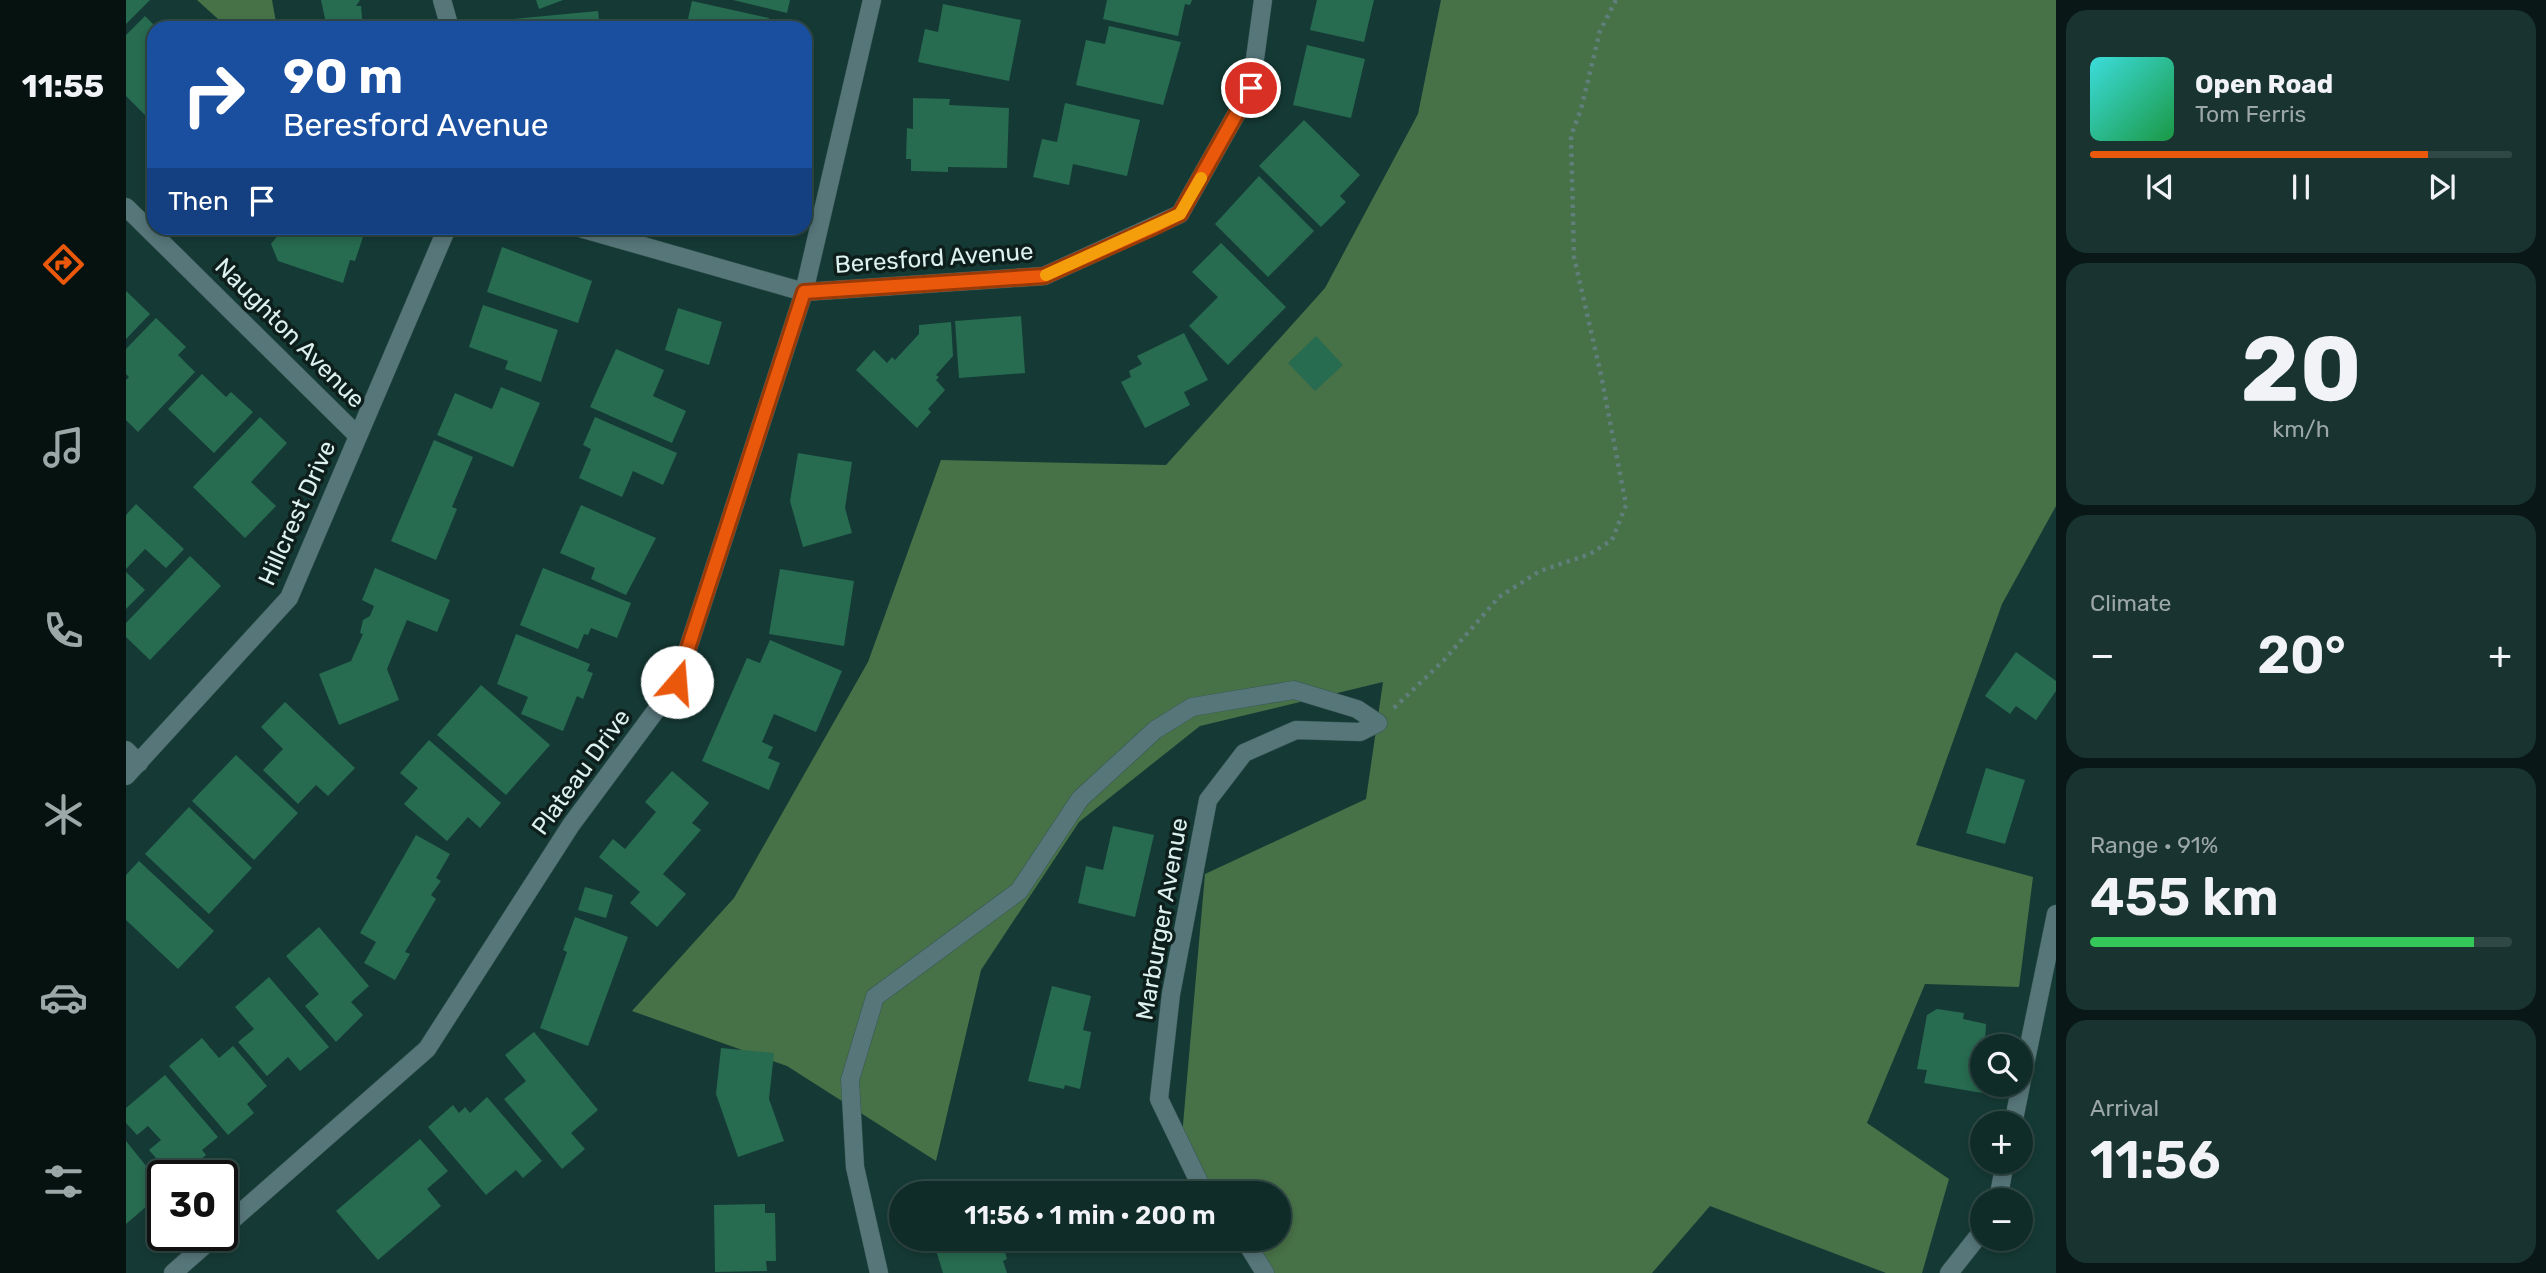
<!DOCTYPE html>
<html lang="en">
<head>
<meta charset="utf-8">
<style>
	:root { --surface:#102c28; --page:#193430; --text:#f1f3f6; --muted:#9ca7a8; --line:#304845; --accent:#ea580c }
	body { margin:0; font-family:Rubik,sans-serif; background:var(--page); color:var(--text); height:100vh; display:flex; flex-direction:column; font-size:26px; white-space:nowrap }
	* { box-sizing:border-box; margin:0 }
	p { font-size:23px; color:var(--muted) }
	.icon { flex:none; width:38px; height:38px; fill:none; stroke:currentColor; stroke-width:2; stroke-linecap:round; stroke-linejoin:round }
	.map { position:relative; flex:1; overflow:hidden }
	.sheet { display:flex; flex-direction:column; gap:10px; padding:10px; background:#091816; width:490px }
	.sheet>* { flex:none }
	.banner { position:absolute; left:21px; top:21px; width:665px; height:214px; border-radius:21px; box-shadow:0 4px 10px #0003,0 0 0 2px var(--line); background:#1a4fa0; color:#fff; overflow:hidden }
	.controls { position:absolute; left:1844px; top:1034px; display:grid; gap:14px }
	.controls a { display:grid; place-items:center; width:63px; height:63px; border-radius:50%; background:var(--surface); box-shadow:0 4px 10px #0003,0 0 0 2px var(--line); font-size:35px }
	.speed { position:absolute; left:21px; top:1160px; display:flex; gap:14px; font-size:35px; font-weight:700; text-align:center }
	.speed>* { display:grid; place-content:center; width:91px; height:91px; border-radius:50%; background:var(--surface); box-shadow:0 4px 10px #0003,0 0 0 2px var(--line); line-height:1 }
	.speed .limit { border:4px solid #111; border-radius:10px; background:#fff; color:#111 }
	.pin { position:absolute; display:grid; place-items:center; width:60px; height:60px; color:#fff; margin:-30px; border:4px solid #fff; border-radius:50%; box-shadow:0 2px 7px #0007 }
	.me { position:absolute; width:77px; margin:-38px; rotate:18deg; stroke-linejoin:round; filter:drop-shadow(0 0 5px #0008) }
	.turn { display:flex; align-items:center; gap:24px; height:147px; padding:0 21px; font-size:32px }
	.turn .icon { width:91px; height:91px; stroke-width:2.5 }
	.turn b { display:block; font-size:49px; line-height:60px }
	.then { display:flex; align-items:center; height:66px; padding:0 21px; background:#0003; gap:14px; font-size:26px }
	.big { font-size:52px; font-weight:600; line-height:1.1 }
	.sheet .card { flex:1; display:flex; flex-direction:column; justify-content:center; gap:10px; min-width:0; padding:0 24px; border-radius:21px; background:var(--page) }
	.sheet .dial { align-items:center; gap:0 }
	.dial b { font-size:91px; line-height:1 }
	.song { display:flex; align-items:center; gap:21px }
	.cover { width:84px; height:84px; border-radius:10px; background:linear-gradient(135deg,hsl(180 70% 55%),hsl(140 70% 35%)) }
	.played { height:7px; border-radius:4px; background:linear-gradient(90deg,var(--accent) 80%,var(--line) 80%) }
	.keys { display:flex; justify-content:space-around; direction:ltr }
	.heat { display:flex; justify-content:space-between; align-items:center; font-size:38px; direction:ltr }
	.charge { height:10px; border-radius:5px; background:linear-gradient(90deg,#34c759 91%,var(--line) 0) }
	.trip { position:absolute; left:763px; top:1181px; width:402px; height:70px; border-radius:35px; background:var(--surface); box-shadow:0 4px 10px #0003,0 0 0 2px var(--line); font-weight:600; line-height:70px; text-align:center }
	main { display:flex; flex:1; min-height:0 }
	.tab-bar { display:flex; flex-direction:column; width:126px; justify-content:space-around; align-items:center; background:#061210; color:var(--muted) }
	.tab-bar .icon { width:49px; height:49px }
	.tab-bar .current { color:var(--accent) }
	.tab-bar b { font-size:32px; color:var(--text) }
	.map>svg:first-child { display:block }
</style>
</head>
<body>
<main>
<nav class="tab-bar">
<b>11:55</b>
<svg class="icon current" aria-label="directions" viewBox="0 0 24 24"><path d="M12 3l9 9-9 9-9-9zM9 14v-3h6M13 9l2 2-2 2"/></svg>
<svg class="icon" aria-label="music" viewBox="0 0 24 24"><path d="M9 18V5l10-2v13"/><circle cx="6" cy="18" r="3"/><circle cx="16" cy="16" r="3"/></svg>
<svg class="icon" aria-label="phone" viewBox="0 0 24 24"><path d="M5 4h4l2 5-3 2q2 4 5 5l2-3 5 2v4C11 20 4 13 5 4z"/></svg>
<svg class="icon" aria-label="climate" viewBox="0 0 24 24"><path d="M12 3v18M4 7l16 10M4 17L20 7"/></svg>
<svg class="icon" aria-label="car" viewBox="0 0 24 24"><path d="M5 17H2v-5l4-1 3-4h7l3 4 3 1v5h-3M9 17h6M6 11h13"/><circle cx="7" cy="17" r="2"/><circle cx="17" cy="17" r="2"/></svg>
<svg class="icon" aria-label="filters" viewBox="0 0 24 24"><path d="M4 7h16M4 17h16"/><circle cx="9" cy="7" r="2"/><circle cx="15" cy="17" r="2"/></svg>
</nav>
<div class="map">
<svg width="1930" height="1273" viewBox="0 0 1930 1273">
	<rect width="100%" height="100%" fill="#153a35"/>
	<!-- forest -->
	<g fill="#477147">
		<polygon points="71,0 146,0 151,28 102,28"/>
		<polygon points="1315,0 1930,0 1930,506 1876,604 1790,845 1907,877 1893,987 1799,984 1741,1123 1823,1179 1796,1273 1760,1273 1584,1206 1526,1273 1134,1273 1114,1239 1153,1239 1153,1194 1089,1193 1056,1136 1079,874 1240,799 1257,682 1074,726 953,822 855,970 810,1161 661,1066 506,1011 608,898 742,662 815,460 1040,465 1199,288 1292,114"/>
	</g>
	<!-- building -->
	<g fill="#276b50">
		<polygon points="0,0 24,0 0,24"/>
		<polygon points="195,0 234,0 230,6 235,6 237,28 201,28"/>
		<polygon points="410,0 437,0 413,9"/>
		<polygon points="607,0 664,0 661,13"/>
		<polygon points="981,0 1066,0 1064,5 1059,4 1052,36 977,19"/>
		<polygon points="1191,0 1248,0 1238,42 1184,30"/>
		<polygon points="566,1 643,18 641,28 560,28"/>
		<polygon points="817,4 895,20 883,81 792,62 799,29 812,32"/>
		<polygon points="472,11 474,28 388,28 387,19"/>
		<polygon points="19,16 31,28 28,28 28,107 20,116 0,96 0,35"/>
		<polygon points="983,26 1055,42 1037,105 950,85 960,40 979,44"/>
		<polygon points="1181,45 1239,59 1225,118 1167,105"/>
		<polygon points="787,98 824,99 823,105 883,108 881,168 822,167 822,172 785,171 785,159 780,159 781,128 787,129"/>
		<polygon points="939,103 1014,120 1001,176 947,164 943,185 907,177 916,139 931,142"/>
		<polygon points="1178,120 1234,175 1214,196 1220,202 1195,227 1133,166"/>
		<polygon points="1133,176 1188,231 1142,277 1089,224"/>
		<polygon points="158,228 240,228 229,261 224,260 217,283 152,261 145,244"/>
		<polygon points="1095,243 1160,307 1102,365 1063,326 1092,297 1066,272"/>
		<polygon points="376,247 466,281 452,323 361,292"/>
		<polygon points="0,291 24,314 0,339"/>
		<polygon points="357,305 432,330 415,382 379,369 382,361 343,347"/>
		<polygon points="552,308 596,322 583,365 539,350"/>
		<polygon points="895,316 899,373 833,378 829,321"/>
		<polygon points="30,318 60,347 52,355 69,372 12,432 0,420 0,380 3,377 0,374 0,349"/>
		<polygon points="825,322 827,356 810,375 813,377 810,380 819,390 802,409 805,412 791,428 730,370 748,350 761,363 766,357 769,360 793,334 793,325"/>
		<polygon points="1058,333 1082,380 1058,392 1064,405 1019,428 995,382 1005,377 1003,371 1016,364 1011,356"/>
		<polygon points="1190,336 1217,365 1189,391 1162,363"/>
		<polygon points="490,349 538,370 527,396 560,411 546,443 464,407"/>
		<polygon points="76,374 100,397 105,392 127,412 88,453 42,409"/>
		<polygon points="375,387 414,403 387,467 311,435 329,393 366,409"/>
		<polygon points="134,417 161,443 125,482 150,506 119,538 67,487"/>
		<polygon points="469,417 551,453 537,485 507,471 496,497 453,478 465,449 457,445"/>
		<polygon points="308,440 347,457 326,507 331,509 310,560 265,541"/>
		<polygon points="672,453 726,462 719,508 726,533 677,547 664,501"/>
		<polygon points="10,504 58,549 40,568 19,549 0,569 0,515"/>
		<polygon points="455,505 530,538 500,595 465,579 469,568 434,553"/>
		<polygon points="64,556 95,586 24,660 0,637 0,623"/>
		<polygon points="249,568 324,600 311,632 281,620 261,669 273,700 213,725 193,674 225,661 237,634 234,633 237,620 244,616 248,606 236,600"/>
		<polygon points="417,568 505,603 491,638 465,628 462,635 458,634 452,649 394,625"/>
		<polygon points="654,569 728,581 718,646 643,634"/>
		<polygon points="0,572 19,590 0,609"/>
		<polygon points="390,634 464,664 461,671 467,673 457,699 451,696 437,731 395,714 402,697 371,684"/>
		<polygon points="644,640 716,671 690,732 648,714 636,742 647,747 642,758 654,763 643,790 576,761 621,658 634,663"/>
		<polygon points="1890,652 1930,681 1930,691 1910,720 1890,706 1884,714 1859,696"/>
		<polygon points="355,685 424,745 380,795 311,735"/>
		<polygon points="159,702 229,768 202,796 190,785 172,804 137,770 157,749 135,727"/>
		<polygon points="303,740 375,803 354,828 342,817 321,841 278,804 292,788 274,773"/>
		<polygon points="110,755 172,813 128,860 66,801"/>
		<polygon points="1860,768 1899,780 1879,844 1840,833"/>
		<polygon points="546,771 583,803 566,823 575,830 537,874 560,894 531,927 504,903 514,892 473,857 487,839 499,849 530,812 519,802"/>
		<polygon points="63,807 126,868 83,914 19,854"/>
		<polygon points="987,826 1028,835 1009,917 952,903 960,866 977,870"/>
		<polygon points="290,835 324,854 310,878 315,881 305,895 310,899 279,952 284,954 269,980 238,963 250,942 234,933"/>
		<polygon points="13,861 88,931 52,969 0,920 0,875"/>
		<polygon points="459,887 487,895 480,918 452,910"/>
		<polygon points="449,917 502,937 462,1046 414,1028 441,952 437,950"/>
		<polygon points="193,927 243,986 225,1002 237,1015 210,1042 179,1006 193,994 160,956"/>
		<polygon points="143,977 203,1047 174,1071 162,1057 141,1076 112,1042 128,1029 109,1007"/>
		<polygon points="926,986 965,996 957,1030 965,1032 954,1089 939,1085 938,1089 902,1081"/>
		<polygon points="1811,1009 1838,1013 1837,1019 1860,1024 1856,1093 1798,1083 1801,1070 1791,1069 1801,1015"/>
		<polygon points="408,1032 472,1110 445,1133 459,1149 436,1169 378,1099 400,1081 379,1055"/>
		<polygon points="76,1038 93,1058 107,1046 141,1086 121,1104 128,1113 102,1135 43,1066"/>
		<polygon points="595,1048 648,1053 643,1099 658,1141 612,1157 590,1094"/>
		<polygon points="39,1075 92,1137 76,1150 80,1155 55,1176 46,1176 23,1150 35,1140 22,1126 11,1135 0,1123 0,1108"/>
		<polygon points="361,1097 416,1161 397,1178 390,1170 360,1195 302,1127 327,1105 333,1113 339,1107 344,1113"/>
		<polygon points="294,1139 322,1171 301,1189 315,1206 252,1260 210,1211"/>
		<polygon points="0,1141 37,1187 37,1192 0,1224"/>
		<polygon points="639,1204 639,1213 649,1213 650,1261 640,1261 641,1271 589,1272 588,1205"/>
		<polygon points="816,1239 875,1239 881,1259 877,1261 881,1273 817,1273 809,1247 818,1244"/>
	</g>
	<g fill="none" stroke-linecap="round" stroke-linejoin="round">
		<defs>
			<g id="minor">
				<polyline points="316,0 324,28"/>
				<polyline points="0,207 232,436"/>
				<polyline points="454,228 678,292 918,276 1054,214 1125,88 1137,0"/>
				<polyline points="0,750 13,763"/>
				<polyline points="0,776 163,598 321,228"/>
				<polyline points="1895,1084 1930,914"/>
				<polyline points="1887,1124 1895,1085"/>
				<polyline points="1872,1200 1879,1162"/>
				<polyline points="96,1229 301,1049 445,825 551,682 678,292 746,0"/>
				<polyline points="1118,1239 1139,1273"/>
				<polyline points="47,1273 89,1236"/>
				<polyline points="753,1273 729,1167 724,1080 749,997 893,891 954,799 1029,730 1066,707 1168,690 1231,709 1252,723 1234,732 1170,730 1118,753 1082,800 1045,994 1033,1099 1075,1186 1082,1194"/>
				<polyline points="1823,1273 1857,1230"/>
			</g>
		</defs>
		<!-- minor casing -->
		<use href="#minor" stroke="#355753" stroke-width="19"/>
		<!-- path -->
		<polyline stroke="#607e7a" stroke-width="4.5" stroke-dasharray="3.5 5" stroke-linecap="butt" points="1268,708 1318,660 1373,597 1414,571 1464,554 1486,540 1500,505 1475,375 1448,257 1445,136 1455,109 1474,31 1490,0"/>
		<!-- minor -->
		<use href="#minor" stroke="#57767a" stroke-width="18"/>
	</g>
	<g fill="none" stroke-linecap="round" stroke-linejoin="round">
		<defs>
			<polyline id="route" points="551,682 678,292 918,276 1032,225 1054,214 1125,88"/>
		</defs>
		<!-- route casing -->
		<use href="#route" stroke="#983908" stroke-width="18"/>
		<!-- route -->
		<use href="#route" stroke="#ea580c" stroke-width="12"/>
		<!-- slow -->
		<polyline stroke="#f59e0b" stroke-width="12" points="920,275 1054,214 1075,178"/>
	</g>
	<g text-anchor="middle" stroke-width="7" stroke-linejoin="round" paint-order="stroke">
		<!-- street labels -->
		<g font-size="24" fill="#ddf1ee" stroke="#0e1e1b">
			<text transform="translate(808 258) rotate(-4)" y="8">Beresford Avenue</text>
			<text transform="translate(164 333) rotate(45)" y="8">Naughton Avenue</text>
			<text transform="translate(171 513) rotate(-66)" y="8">Hillcrest Drive</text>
			<text transform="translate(455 772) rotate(-54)" y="8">Plateau Drive</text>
			<text transform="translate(1036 919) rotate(-80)" y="8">Marburger Avenue</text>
		</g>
	</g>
</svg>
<div class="controls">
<a><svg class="icon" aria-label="search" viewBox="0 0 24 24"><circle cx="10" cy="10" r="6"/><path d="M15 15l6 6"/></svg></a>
<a>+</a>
<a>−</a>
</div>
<div class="speed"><div class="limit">30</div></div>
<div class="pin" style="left:1125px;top:88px;background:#d93025"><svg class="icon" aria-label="arrive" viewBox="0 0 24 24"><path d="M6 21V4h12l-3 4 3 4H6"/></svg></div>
<svg class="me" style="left:551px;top:682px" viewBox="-20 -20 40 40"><circle r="19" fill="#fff"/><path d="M0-13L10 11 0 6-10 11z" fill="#ea580c"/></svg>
<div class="trip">11:56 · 1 min · 200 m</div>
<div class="banner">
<div class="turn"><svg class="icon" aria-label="right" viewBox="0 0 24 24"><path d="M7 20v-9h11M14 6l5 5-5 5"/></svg><div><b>90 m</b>Beresford Avenue</div></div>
<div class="then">Then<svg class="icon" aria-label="arrive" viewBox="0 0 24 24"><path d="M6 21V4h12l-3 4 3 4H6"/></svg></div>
</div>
</div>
<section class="sheet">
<div class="card">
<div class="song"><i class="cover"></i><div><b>Open Road</b><p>Tom Ferris</p></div></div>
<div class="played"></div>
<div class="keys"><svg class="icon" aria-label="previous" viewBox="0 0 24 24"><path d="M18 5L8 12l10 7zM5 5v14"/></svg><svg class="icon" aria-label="pause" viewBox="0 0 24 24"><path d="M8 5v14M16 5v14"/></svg><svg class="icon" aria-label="next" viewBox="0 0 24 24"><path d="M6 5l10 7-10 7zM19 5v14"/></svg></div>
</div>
<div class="card dial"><b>20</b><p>km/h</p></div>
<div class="card"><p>Climate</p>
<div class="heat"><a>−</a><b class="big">20°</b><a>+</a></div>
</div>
<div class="card"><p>Range · 91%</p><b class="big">455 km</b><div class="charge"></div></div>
<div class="card"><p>Arrival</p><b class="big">11:56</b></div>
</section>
</main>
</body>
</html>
